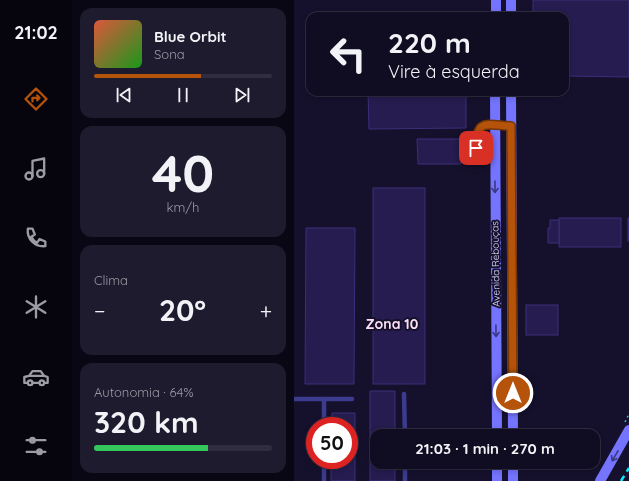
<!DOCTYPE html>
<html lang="pt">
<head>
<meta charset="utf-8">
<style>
	:root { --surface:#100d22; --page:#1e1b2f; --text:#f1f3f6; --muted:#9c9ca5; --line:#302d40; --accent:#b45309 }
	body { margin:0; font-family:Quicksand,sans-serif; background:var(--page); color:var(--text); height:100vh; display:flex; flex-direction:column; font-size:15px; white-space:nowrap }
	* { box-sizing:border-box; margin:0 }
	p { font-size:13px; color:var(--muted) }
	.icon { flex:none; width:22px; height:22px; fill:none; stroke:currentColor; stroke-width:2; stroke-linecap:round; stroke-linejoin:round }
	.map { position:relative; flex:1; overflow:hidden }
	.panel { display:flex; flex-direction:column; gap:8px; padding:8px; background:#090713; width:222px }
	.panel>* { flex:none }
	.hud { position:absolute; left:12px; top:12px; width:263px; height:84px; border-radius:12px; box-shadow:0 2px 6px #0003,0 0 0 1px var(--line); background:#100d22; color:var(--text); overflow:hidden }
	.speed { position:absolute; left:12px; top:417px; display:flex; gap:8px; font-size:20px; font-weight:700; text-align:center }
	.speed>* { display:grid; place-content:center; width:52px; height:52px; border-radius:50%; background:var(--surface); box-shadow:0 2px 6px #0003,0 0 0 1px var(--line); line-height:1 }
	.speed .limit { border:6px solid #d22; background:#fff; color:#111 }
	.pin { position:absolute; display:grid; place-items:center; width:34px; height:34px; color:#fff; margin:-17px; border-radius:8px; box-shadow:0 2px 6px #0006 }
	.me { position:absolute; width:44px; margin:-22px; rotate:0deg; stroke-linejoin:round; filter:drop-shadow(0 0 3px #0008) }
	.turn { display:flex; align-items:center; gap:14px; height:84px; padding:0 16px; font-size:18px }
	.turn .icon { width:52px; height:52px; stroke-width:2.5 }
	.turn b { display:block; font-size:28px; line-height:34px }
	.big { font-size:30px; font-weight:700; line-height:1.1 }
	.panel .widget { flex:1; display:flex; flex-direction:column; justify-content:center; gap:6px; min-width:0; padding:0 14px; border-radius:12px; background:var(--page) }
	.panel .dial { align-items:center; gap:0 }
	.dial b { font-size:52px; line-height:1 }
	.song { display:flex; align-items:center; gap:12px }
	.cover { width:48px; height:48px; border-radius:6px; background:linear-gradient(135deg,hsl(10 70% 55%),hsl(120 70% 35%)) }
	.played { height:4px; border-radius:2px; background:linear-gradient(90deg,var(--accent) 60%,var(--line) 60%) }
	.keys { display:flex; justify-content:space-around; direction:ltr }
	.heat { display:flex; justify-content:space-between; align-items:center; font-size:22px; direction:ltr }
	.charge { height:6px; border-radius:3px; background:linear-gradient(90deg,#34c759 64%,var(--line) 0) }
	.trip { position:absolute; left:76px; top:429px; width:230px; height:40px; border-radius:12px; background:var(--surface); box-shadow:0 2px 6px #0003,0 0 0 1px var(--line); font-weight:700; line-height:40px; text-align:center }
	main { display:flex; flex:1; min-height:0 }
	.tab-bar { display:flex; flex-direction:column; width:72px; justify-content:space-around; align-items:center; background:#06050e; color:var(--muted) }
	.tab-bar .icon { width:28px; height:28px }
	.tab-bar .current { color:var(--accent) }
	.tab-bar b { font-size:18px; color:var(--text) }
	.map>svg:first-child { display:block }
</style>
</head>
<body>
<main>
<nav class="tab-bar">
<b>21:02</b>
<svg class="icon current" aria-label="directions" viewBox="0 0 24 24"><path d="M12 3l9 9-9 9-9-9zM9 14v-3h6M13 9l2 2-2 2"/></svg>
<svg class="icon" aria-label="music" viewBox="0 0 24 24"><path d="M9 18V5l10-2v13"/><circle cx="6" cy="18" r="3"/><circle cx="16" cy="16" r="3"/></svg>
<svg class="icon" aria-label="phone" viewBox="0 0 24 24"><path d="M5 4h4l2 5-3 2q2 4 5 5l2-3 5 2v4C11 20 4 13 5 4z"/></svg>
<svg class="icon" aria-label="climate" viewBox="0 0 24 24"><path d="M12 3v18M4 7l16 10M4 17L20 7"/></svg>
<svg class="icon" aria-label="car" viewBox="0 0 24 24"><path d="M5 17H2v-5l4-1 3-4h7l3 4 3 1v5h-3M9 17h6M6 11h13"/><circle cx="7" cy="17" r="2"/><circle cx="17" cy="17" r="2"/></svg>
<svg class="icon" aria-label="filters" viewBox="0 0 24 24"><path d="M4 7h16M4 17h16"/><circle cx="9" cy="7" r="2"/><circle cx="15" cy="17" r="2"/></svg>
</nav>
<section class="panel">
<div class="widget">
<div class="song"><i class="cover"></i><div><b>Blue Orbit</b><p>Sona</p></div></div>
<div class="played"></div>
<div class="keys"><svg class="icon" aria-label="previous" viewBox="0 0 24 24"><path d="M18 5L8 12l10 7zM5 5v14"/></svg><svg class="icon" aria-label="pause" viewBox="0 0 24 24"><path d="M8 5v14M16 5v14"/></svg><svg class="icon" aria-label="next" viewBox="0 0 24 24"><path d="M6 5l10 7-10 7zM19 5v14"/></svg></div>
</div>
<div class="widget dial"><b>40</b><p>km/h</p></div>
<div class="widget"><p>Clima</p>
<div class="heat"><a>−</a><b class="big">20°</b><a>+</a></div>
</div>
<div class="widget"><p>Autonomia · 64%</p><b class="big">320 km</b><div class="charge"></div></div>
</section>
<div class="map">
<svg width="335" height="481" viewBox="0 0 335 481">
	<rect width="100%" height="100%" fill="#15112d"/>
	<!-- building -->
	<g fill="#261c4f" stroke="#3c2e7b">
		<polygon points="239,0 335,0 335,77 271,76 271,16 239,16"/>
		<polygon points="74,92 184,92 172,92 172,128 75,129"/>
		<polygon points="123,139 166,139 167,164 124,164"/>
		<rect x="79" y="188" width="52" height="196"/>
		<rect x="265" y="218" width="62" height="29"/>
		<rect x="334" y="218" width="1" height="23"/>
		<polygon points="256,220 265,220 265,243 254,243 254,228 256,228"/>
		<polygon points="12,228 61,228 60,384 11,384"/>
		<rect x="232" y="305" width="32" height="30"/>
		<polygon points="76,391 101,391 101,436 83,436 83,462 101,462 101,481 76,481"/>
		<polygon points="38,413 61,413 61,481 37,481 37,460 55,460 55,426 37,426"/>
	</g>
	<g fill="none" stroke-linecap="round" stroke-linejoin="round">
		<!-- path -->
		<polyline stroke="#2dc3b7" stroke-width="1.5" stroke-dasharray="2 3" stroke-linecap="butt" points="331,422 335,414"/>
		<!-- service -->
		<g stroke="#3c3b8d" stroke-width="4.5">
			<polyline points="182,161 183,129 187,126 217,126"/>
			<polyline points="110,394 111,436"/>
			<polyline points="0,399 58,399"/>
			<polyline points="30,426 30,399"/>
			<polyline points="111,462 111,481"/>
			<polyline points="30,481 30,460"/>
		</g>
		<!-- secondary -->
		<g stroke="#7574ff" stroke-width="10">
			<polyline points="217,0 217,16"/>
			<polyline points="202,16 202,0"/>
			<polyline points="201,92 203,436"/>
			<polyline points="217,92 219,436"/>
			<polyline points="203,462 203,481"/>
			<polyline points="219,481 219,462"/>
			<polyline points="306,481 335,430"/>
		</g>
		<!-- rail -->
		<polyline stroke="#09ebff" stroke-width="2.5" stroke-dasharray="6 5" stroke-linecap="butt" points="327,481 335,468"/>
	</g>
	<!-- one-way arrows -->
	<defs><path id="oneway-shaft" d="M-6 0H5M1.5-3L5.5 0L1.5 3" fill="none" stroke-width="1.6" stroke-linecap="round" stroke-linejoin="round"/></defs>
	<g stroke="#3b3981">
		<use href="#oneway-shaft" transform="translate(201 187) rotate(90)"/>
		<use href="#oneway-shaft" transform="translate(202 331) rotate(89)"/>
		<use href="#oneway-shaft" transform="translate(321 456) rotate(120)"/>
	</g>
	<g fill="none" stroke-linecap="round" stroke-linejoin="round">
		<defs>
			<path id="route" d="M182 148C182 118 193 125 217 126L219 393"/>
		</defs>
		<!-- route casing -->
		<use href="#route" stroke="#753606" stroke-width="10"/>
		<!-- route -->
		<use href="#route" stroke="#b45309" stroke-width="7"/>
	</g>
	<g text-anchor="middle" stroke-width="4" stroke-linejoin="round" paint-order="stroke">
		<!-- street labels -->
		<g font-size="10" fill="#e0ddff" stroke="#15112d">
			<text transform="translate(201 264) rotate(-91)" y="4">Avenida Rebouças</text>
		</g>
		<!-- district labels -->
		<g font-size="14" font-weight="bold" fill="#ffdff4" stroke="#15112d">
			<text x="98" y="329">Zona 10</text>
		</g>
	</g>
</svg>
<div class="speed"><div class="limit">50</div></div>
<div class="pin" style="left:182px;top:148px;background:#d93025"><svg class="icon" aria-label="arrive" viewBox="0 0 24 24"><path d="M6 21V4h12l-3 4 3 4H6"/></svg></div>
<svg class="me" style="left:219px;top:393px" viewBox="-20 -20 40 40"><circle r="17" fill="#b45309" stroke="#fff" stroke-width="3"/><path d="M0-11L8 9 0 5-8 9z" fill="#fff"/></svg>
<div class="trip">21:03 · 1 min · 270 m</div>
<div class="hud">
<div class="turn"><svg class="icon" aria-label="left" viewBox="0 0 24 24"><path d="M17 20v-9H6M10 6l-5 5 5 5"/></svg><div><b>220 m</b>Vire à esquerda</div></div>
</div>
</div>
</main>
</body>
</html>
